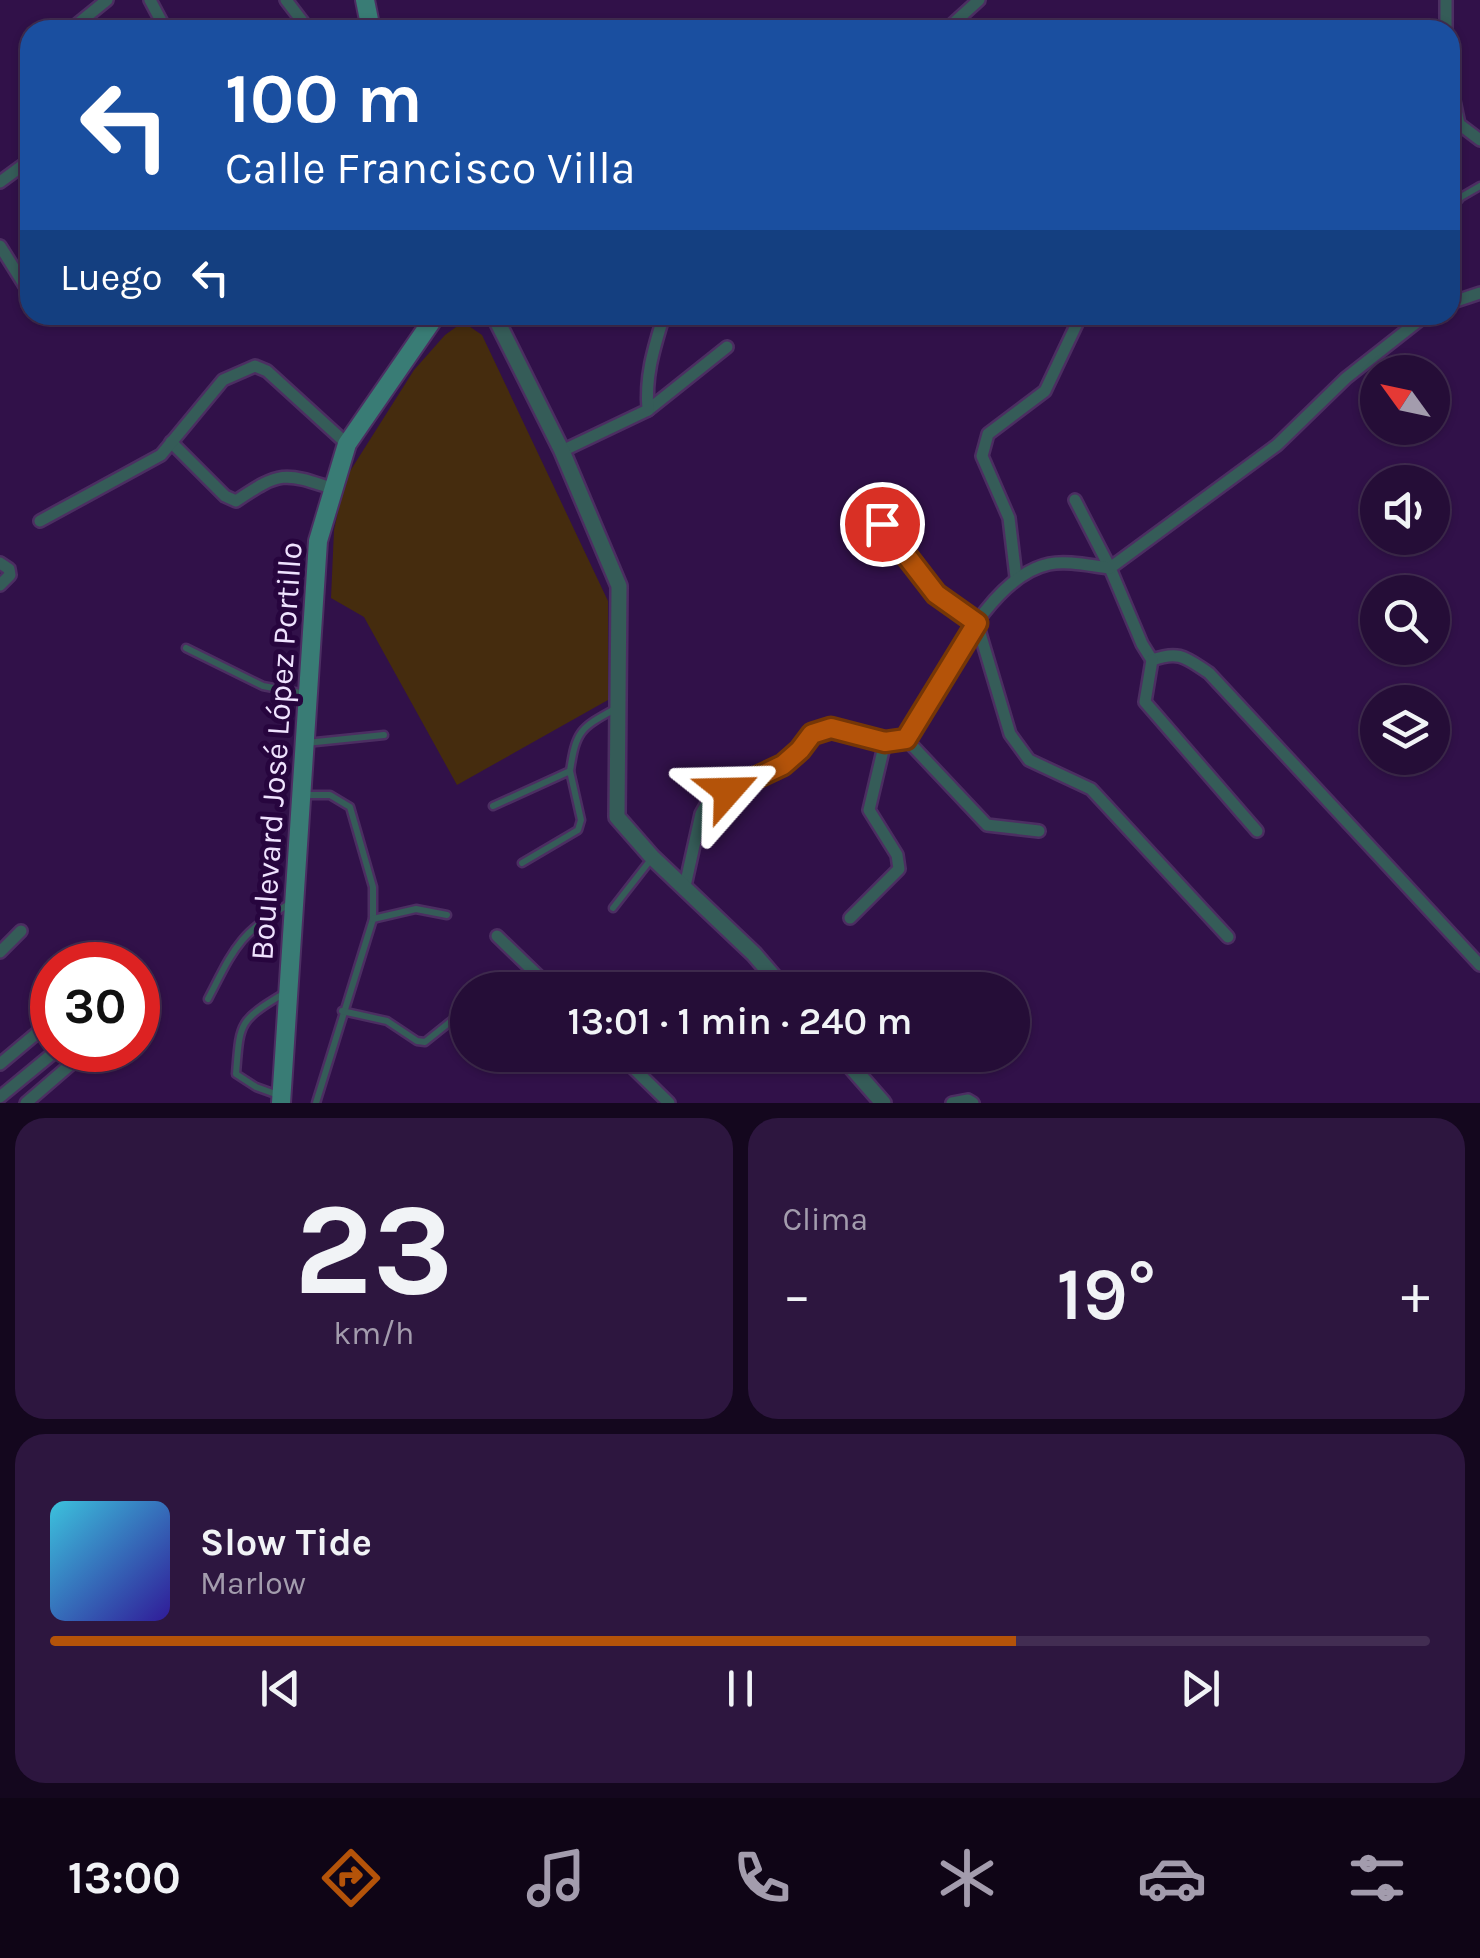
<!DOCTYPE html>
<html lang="es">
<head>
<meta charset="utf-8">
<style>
	:root { --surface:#250d37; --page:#2d163f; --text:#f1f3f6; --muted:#a39cad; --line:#422d52; --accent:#b45309 }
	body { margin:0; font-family:Karla,sans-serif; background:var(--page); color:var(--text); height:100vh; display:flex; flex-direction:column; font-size:38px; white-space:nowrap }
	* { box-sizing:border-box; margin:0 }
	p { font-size:32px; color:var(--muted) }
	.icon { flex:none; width:55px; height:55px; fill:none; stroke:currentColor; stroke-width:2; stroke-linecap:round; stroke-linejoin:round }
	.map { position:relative; height:1103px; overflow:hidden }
	.drawer { display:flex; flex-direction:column; gap:15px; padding:15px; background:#14071e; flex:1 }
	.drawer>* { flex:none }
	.top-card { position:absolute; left:20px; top:20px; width:1440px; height:305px; border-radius:30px; box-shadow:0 2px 8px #0004,0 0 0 2px var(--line); background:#1a4fa0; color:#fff; overflow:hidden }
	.needle { width:65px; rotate:303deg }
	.controls { position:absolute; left:1360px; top:355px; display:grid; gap:20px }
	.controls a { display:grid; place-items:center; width:90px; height:90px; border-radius:50%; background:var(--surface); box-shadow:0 2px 8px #0004,0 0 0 2px var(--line); font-size:50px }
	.speed { position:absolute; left:30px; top:942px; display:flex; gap:20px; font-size:50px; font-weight:700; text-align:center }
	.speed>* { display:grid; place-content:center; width:130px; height:130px; border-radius:50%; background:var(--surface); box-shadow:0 2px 8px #0004,0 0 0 2px var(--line); line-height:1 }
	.speed .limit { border:15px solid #d22; background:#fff; color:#111 }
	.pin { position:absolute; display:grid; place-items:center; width:85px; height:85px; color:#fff; margin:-42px; border:5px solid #fff; border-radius:50%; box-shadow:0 2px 10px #0007 }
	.me { position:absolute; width:110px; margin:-55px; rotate:65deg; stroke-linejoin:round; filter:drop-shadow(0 0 8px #0008) }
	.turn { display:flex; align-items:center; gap:35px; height:210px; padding:0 40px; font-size:45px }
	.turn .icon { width:130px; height:130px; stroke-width:2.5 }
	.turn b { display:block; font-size:70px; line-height:85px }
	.then { display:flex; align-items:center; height:95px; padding:0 40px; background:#0003; gap:20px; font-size:38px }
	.big { font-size:75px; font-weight:600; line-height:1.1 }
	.drawer .card { flex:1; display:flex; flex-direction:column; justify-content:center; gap:15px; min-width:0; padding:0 35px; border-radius:30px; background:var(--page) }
	.drawer .dial { align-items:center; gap:0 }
	.dial b { font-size:130px; line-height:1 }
	.song { display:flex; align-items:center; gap:30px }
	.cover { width:120px; height:120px; border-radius:15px; background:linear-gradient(135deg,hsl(190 70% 55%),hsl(250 70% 35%)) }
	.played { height:10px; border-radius:5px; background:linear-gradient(90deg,var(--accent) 70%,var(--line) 70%) }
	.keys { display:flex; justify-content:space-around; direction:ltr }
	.heat { display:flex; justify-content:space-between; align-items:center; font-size:55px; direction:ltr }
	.drawer .tiles { flex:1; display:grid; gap:15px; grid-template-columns:1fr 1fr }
	.card:last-child { grid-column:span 2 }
	.trip { position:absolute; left:450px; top:972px; width:580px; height:100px; border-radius:50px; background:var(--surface); box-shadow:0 2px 8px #0004,0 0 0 2px var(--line); font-weight:600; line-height:100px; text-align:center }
	.tab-bar { display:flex; height:160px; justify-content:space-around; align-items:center; background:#0f0516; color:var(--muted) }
	.tab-bar .icon { width:70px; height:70px }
	.tab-bar .on { color:var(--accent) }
	.tab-bar b { font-size:45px; color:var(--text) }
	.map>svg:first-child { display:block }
</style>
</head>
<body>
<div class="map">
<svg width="1480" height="1103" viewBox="0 0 1480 1103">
	<rect width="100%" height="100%" fill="#311149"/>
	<!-- green -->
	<polygon fill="#452c0e" points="463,322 482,335 608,601 608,700 457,785 364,617 331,598 334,530 345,479 414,370 445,335"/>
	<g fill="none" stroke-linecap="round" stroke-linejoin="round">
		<defs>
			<g id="service">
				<polyline points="1450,210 1461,197 1480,186"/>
				<polyline points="1450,281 1457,299"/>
				<polyline points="186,648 263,686 305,694"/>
				<polyline points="306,743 384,735"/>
				<path d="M570 771C576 731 580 728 615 709"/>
				<polyline points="303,795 330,795 350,807 373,887 373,919 316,1103"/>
				<polyline points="493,806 570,771 581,820 578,830 522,863"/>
				<polyline points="613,908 652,858"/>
				<polyline points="373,919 416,909 447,915"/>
				<path d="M208 999C234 949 238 934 289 904"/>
				<polyline points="342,1011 387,1021 417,1041 425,1042 460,1014"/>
				<path d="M281 1096 256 1087 236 1074C240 1023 238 1021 283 994"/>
			</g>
			<g id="minor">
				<polyline points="150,0 166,30"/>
				<polyline points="286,0 309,30"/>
				<polyline points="1446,0 1446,30"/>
				<polyline points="70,30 107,0"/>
				<polyline points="946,30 979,0"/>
				<polyline points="1450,82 1459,124 1480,140"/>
				<polyline points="0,182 30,160"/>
				<polyline points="0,246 27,289"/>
				<polyline points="1450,303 1480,293"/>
				<polyline points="648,410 727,347"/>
				<path d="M171 442 225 496 236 501C281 471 283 472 334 489"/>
				<path d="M562 451 648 410C645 375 654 348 664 315"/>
				<path d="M1075 500 1110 568 1142 644 1152 660C1180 650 1186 658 1209 673L1480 965"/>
				<polyline points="40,521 161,455 223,380 255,366 267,371 347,444"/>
				<polyline points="882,524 937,594 977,623 1010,734 1029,760 1091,789 1228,937"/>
				<polyline points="0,563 9,569 10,575 0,585"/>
				<polyline points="1016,577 1009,518 982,456 988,434 1045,391 1081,315"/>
				<polyline points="1152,660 1145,702 1257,831"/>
				<polyline points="906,739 987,825 1039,831"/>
				<path d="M685 886 701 814 710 798 783 765 800 750 813 734 831 728 885 742 906 739C941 688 984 578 1049 564 1067 560 1092 566 1110 568L1277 445 1346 378 1426 315"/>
				<polyline points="850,918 899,869 897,855 869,810 885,742"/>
				<polyline points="497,936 553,990"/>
				<polyline points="0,952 21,931"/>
				<polyline points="620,1055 669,1103"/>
				<polyline points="0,1064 37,1033"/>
				<polyline points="0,1097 57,1050"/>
				<polyline points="26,1103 70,1065"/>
				<polyline points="952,1103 968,1100 973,1103"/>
			</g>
			<g id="tertiary">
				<polyline points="494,315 562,451 619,586 617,817 652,857 754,954 785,990"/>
				<polyline points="841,1055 883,1103"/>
			</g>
			<g id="secondary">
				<polyline points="365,0 371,30"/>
				<polyline points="281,1103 318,541 347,444 436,315"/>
			</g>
		</defs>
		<!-- service casing -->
		<use href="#service" stroke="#4c2e62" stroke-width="11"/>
		<!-- minor casing -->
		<use href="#minor" stroke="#4c2e62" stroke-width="16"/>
		<!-- tertiary casing -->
		<use href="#tertiary" stroke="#4c2e62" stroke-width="20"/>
		<!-- secondary casing -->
		<use href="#secondary" stroke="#4c2e62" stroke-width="22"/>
		<!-- service -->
		<use href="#service" stroke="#355c58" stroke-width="6"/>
		<!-- minor -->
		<use href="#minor" stroke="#355c58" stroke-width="11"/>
		<!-- tertiary -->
		<use href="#tertiary" stroke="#355c58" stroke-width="15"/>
		<!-- secondary -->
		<use href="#secondary" stroke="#397c75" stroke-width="18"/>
	</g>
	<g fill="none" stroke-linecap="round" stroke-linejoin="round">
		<defs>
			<polyline id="route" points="728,791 783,765 800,750 812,734 831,728 885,742 906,739 977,623 936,594 882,524"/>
		</defs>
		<!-- route casing -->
		<use href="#route" stroke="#753606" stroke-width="25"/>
		<!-- route -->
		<use href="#route" stroke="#b45309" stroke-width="18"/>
	</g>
	<g text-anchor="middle" stroke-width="10" stroke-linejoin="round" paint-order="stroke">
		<!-- street labels -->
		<g font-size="32" fill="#efe2fe" stroke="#27053e">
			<text transform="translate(276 751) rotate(-86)" y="11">Boulevard José López Portillo</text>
		</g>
	</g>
</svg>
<div class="controls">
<a><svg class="needle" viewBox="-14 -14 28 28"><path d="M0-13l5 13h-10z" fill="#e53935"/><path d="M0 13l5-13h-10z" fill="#a39cad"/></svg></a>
<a><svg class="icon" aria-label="sound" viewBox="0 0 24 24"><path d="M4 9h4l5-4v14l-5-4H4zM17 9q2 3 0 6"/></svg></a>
<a><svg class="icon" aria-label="search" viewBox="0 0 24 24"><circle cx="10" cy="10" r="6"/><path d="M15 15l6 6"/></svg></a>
<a><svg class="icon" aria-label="layers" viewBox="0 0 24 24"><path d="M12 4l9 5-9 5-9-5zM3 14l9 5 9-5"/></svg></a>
</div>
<div class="speed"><div class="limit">30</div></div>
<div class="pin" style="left:882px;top:524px;background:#d93025"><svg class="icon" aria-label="arrive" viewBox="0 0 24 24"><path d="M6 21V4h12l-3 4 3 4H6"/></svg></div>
<svg class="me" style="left:728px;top:791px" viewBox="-20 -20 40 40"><path d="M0-17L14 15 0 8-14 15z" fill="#b45309" stroke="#fff" stroke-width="4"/></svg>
<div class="trip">13:01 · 1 min · 240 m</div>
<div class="top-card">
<div class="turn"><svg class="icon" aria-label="left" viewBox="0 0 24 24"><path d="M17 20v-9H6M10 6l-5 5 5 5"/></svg><div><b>100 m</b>Calle Francisco Villa</div></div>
<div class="then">Luego<svg class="icon" aria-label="left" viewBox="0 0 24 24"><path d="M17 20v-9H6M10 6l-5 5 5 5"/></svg></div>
</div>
</div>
<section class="drawer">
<div class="tiles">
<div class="card dial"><b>23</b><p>km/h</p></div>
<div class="card"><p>Clima</p>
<div class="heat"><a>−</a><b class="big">19°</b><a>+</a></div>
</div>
<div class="card">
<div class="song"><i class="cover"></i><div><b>Slow Tide</b><p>Marlow</p></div></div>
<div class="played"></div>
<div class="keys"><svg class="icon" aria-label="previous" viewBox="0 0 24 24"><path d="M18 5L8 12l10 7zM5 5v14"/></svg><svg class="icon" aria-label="pause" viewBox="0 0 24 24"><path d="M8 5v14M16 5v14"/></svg><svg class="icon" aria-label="next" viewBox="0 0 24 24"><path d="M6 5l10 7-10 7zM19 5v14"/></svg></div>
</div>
</div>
</section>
<nav class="tab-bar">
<b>13:00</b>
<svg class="icon on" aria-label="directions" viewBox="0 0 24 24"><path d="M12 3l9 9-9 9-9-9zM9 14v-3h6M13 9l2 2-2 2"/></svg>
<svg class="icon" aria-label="music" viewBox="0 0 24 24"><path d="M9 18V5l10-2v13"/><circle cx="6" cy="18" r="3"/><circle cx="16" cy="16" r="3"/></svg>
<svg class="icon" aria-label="phone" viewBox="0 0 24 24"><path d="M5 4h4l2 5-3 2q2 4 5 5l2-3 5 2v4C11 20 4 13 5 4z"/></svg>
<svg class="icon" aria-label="climate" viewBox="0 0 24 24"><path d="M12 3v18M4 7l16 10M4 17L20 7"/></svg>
<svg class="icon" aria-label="car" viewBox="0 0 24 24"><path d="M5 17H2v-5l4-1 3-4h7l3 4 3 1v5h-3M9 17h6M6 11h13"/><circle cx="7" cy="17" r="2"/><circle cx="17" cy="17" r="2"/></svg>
<svg class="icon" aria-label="filters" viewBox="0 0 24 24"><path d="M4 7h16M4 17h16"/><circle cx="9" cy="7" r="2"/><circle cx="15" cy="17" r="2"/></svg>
</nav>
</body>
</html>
